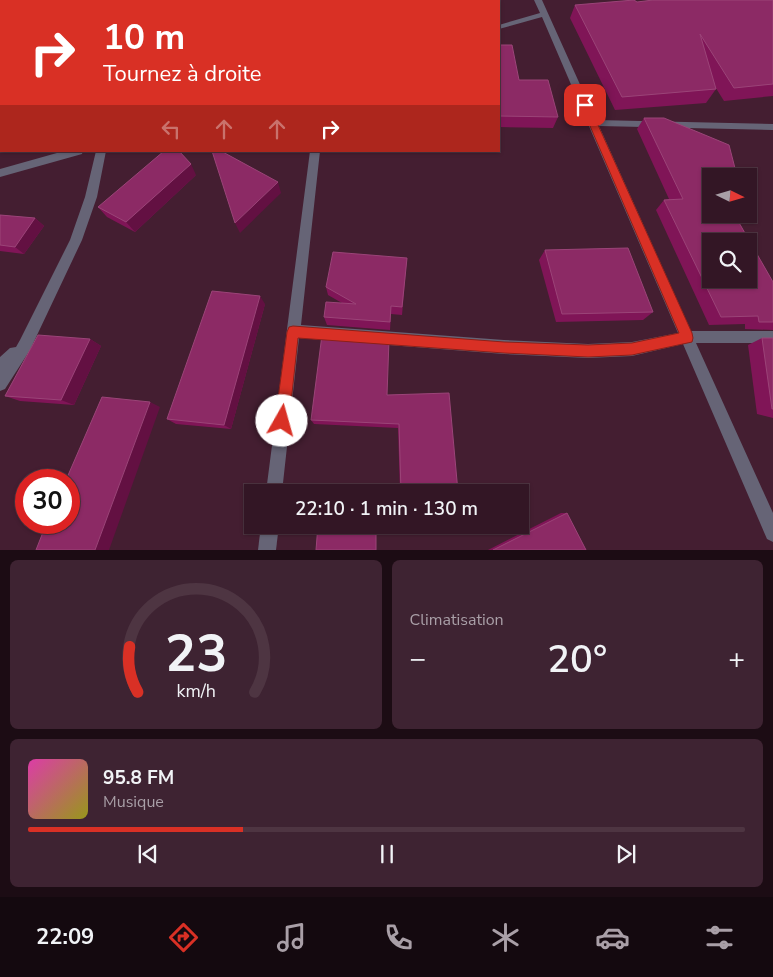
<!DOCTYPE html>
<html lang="fr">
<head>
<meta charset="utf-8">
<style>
	:root { --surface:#331625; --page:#3e2332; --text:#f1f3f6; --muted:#a99fa7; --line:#4e3542; --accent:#d93025 }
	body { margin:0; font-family:"Nunito Sans",sans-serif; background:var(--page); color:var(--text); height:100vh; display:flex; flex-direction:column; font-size:19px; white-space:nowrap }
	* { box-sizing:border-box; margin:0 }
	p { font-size:16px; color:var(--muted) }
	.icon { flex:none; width:28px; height:28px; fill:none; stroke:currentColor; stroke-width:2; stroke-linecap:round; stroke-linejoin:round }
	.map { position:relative; height:550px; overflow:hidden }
	.side { display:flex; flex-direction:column; gap:10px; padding:10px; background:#1c0c14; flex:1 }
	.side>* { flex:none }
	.top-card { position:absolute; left:0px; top:0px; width:500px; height:152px; box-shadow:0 1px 4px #0004,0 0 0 1px var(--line); background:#d93025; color:#fff; overflow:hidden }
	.needle { width:32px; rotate:95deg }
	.buttons { position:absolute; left:702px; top:168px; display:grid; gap:10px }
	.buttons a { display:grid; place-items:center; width:55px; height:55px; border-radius:0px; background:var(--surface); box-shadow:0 1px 4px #0004,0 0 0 1px var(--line); font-size:25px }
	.speed { position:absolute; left:15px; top:469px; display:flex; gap:10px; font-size:25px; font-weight:700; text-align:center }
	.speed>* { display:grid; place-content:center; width:65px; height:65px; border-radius:50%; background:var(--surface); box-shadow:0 1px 4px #0004,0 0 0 1px var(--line); line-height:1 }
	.speed .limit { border:8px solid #d22; background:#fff; color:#111 }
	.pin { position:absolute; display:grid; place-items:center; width:42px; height:42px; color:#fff; margin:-21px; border-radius:10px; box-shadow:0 2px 8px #0006 }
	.me { position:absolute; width:55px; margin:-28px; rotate:7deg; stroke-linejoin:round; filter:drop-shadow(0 0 4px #0008) }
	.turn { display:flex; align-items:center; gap:18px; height:105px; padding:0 20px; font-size:22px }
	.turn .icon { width:65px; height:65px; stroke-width:2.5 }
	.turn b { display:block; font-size:35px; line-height:42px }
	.lanes { display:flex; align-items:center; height:48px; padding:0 20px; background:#0003; justify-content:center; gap:25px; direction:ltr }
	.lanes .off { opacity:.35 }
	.big { font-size:38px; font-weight:600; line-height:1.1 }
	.side .widget { flex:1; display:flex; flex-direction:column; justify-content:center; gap:8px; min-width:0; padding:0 18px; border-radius:8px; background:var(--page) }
	.side .dial { align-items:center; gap:0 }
	.dial svg { height:130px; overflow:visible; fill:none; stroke:var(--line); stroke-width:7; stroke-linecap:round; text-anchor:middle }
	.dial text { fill:var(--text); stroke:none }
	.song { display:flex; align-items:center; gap:15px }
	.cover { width:60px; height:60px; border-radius:8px; background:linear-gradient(135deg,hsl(320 70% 55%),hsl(60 70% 35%)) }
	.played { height:5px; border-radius:2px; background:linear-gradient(90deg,var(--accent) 30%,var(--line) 30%) }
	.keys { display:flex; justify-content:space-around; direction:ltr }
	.heat { display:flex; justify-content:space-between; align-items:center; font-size:28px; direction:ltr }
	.side .tiles { flex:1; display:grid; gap:10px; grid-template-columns:1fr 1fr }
	.widget:last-child { grid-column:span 2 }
	.trip { position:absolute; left:244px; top:484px; width:285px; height:50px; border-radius:0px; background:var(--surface); box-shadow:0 1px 4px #0004,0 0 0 1px var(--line); font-weight:600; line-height:50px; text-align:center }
	.dock { display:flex; height:80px; justify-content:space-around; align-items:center; background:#14090f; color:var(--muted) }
	.dock .icon { width:35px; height:35px }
	.dock .on { color:var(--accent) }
	.dock b { font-size:22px; color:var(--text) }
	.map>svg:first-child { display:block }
</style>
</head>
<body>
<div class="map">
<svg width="773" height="550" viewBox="0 0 773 550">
	<rect width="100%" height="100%" fill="#441e31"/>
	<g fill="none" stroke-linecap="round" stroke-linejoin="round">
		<!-- minor -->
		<g fill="#666476" fill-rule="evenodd">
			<polygon points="534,0 542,0 596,120 773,124 773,130 599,126 691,331 773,331 773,343 696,343 773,513 773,542 767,539 683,344 632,356 588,358 504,354 299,338 282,492 266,492 310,151 320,151 301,325 504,340 588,344 632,342 678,333 542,17 499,29 499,25 540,13"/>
			<polygon points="64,151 83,151 82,154 0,177 0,169"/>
			<polygon points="96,151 106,151 97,197 82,240 30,350 5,389 0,391 0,357 10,348 16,347 20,340 70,240 85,197"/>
			<polygon points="261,525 279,525 276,550 258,550"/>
		</g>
	</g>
	<!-- wall -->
	<g fill="#801557">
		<polygon points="773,0 773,96 724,101 714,85 716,89 706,103 615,110 570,18 575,5 637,2"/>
		<polygon points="499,45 519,80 558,117 553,128 499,127"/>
		<polygon points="644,118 711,176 773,282 773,330 745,329 745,324 709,325 656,210 664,200 669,199 637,129"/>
		<polygon points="196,175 135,232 107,217 98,207"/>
		<polygon points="0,215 35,218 44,226 24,254 0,251"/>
		<polygon points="545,250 653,312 643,320 556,322 539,260"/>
		<polygon points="407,258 402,315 391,314 390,330 327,325 324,317 342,303 328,295 326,287"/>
		<polygon points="265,304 231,429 176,424 167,419"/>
		<polygon points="762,338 773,338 773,418 757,414 748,345"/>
		<polygon points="90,339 101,346 74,405 20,401 5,396"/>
		<polygon points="387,395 458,492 400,492 398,428 314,424 311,420"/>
		<polygon points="561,513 567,513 586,550 488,550"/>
	</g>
	<!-- shaded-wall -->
	<g fill="#631042">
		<polygon points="44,0 67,0 65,1 42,1"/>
		<polygon points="277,0 288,0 287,1 277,1"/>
		<polygon points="0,23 1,23 1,43 0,44"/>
		<polygon points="191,164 196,175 135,232 126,222"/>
		<polygon points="278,182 281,193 240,233 235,223"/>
		<polygon points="35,218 44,226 24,254 15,247"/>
		<polygon points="260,296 265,304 231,429 224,425"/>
		<polygon points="90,339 101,346 74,405 61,400"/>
		<polygon points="150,402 160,407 109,550 95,550"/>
	</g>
	<!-- building -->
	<g fill="#8c2a65" stroke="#9b4478" fill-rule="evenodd">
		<polygon points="0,0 44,0 42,1 1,1 1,23 0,23"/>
		<polygon points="153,0 194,0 197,1 152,1"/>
		<polygon points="235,0 277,0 277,1 234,1"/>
		<polygon points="634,0 637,2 653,0 773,0 773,84 734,88 700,34 716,89 622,97 575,5"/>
		<polygon points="499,45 512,45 519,80 548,80 558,117 499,116"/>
		<path d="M644 118H664L729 145 737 176H711V214H734L773 282V322H759L758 316 721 317 664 200 683 199ZM711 241H749V279H711Z"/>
		<polygon points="164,151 179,151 191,164 126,222 98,207"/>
		<polygon points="212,151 221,151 278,182 235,223"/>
		<polygon points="0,215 35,218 15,247 0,245"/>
		<polygon points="628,248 653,312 562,314 545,250"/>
		<polygon points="333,252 407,258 402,307 391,306 390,322 324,317 326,302 356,304 326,287"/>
		<polygon points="212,291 260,296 224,425 167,419"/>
		<polygon points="38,335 90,339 61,400 5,396"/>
		<polygon points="322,335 389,340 387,395 449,393 458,492 401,492 399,424 311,420"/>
		<polygon points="762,338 773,338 773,409 772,409"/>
		<polygon points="102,397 150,402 95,550 36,550 47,522 69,522 69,480 66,480"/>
		<polygon points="567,513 586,550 493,550"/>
		<polygon points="318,525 376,525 376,550 316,550"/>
	</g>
	<!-- route -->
	<polygon fill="#d93025" stroke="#8d1f18" points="585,102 589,105 692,333 693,338 692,342 632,355 588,357 504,353 298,338 289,421 287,426 282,428 278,426 275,421 287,332 289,327 293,326 504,342 588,345 632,343 679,333 581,105"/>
</svg>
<div class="buttons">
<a><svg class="needle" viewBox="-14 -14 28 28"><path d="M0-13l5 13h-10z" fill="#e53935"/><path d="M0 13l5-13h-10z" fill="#a99fa7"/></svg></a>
<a><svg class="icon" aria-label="search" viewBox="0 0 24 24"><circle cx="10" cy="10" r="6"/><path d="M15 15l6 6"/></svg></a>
</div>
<div class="speed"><div class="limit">30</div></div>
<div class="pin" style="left:585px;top:105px;background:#d93025"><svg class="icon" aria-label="arrive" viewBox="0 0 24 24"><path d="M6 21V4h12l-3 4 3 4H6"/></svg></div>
<svg class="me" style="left:282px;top:421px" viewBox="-20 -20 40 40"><circle r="19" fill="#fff"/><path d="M0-13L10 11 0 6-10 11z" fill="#d93025"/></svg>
<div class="trip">22:10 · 1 min · 130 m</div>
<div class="top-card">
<div class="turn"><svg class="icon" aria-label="right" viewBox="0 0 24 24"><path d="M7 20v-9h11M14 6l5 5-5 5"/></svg><div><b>10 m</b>Tournez à droite</div></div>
<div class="lanes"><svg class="icon off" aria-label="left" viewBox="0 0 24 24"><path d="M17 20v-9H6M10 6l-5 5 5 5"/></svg><svg class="icon off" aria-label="ahead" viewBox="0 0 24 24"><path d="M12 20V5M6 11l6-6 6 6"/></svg><svg class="icon off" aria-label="ahead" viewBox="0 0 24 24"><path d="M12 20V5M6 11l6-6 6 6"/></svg><svg class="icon" aria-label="right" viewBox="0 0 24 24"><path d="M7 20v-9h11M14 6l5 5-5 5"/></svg></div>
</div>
</div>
<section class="side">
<div class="tiles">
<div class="widget dial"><svg viewBox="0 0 100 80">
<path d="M14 69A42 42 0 1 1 86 69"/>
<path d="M14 69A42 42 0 0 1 9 41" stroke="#d93025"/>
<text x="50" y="56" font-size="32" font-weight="700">23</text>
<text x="50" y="72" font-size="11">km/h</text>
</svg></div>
<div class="widget"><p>Climatisation</p>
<div class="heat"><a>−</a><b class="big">20°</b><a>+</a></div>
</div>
<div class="widget">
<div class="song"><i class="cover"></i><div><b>95.8 FM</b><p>Musique</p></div></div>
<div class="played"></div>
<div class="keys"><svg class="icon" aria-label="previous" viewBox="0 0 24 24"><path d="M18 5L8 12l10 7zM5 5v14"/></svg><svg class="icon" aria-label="pause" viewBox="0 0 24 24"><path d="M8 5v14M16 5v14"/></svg><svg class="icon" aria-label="next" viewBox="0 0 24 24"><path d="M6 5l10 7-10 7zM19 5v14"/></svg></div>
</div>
</div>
</section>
<nav class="dock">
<b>22:09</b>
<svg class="icon on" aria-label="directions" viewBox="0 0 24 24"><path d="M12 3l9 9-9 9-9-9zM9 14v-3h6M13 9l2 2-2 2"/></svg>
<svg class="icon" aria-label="music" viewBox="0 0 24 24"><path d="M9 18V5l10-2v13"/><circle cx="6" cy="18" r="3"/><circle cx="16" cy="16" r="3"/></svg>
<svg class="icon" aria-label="phone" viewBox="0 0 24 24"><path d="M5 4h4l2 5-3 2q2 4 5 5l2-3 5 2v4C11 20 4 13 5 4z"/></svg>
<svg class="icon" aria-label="climate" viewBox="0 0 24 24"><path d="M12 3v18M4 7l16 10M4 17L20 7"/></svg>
<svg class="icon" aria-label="car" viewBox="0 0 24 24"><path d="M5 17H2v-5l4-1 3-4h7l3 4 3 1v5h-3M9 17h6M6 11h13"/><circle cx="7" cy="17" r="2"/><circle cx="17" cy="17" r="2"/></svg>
<svg class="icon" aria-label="filters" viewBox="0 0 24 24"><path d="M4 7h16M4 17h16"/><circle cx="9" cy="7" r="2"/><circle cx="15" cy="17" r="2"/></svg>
</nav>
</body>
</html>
